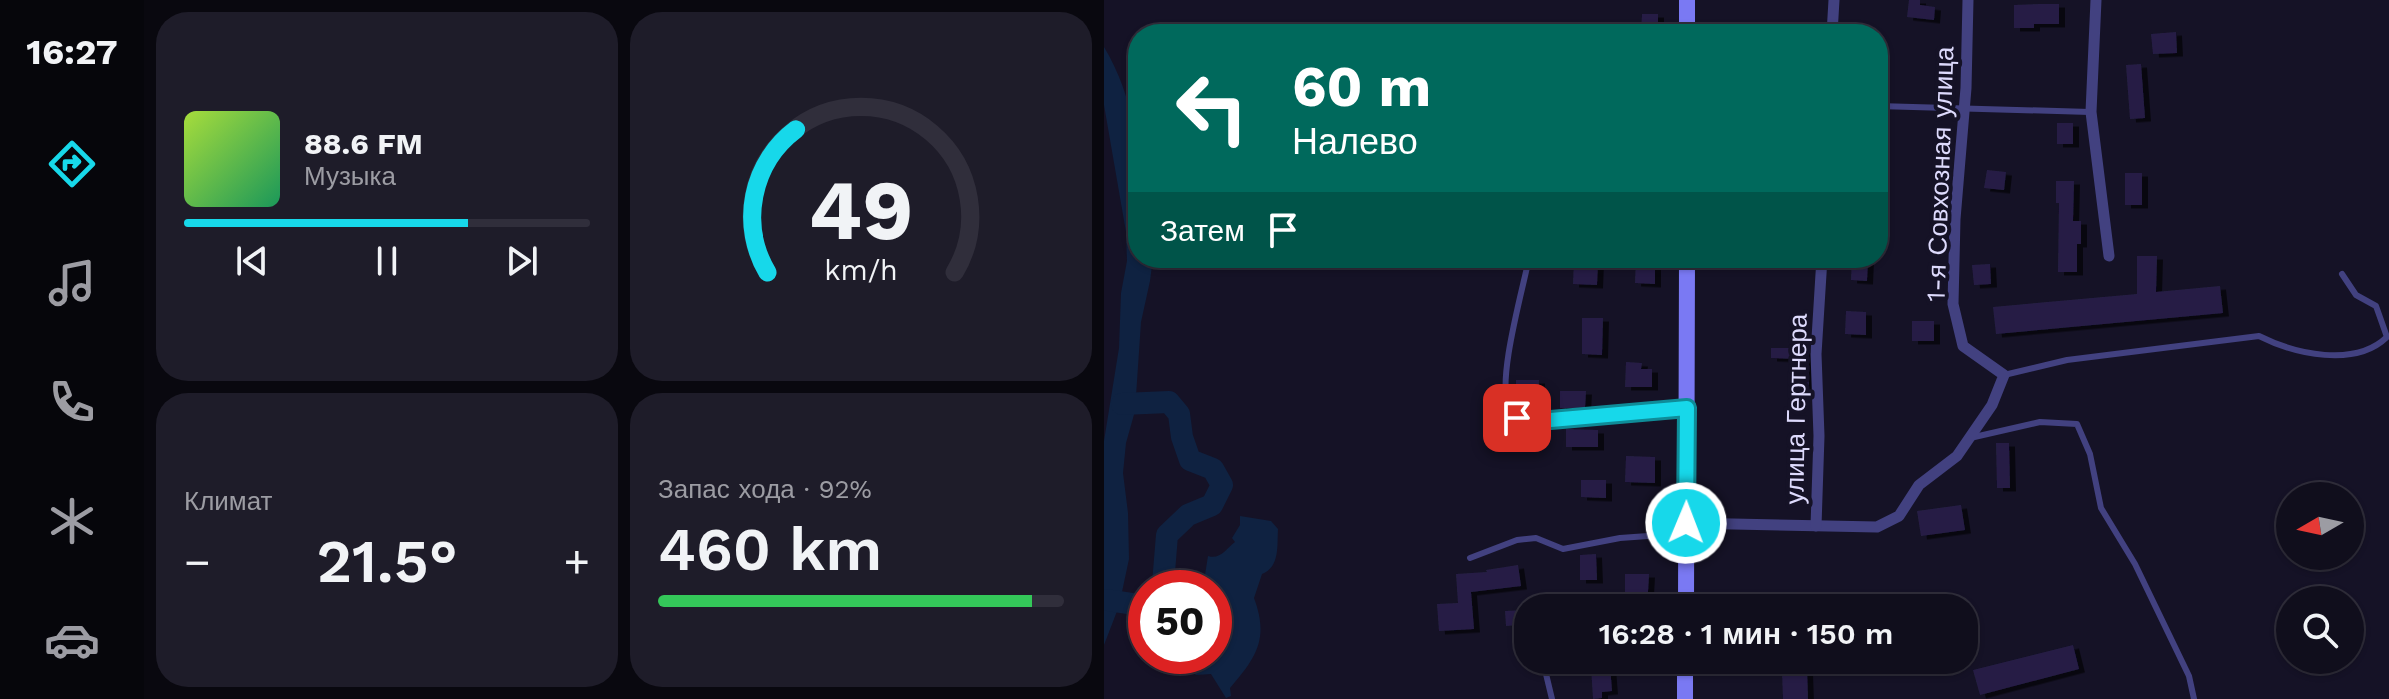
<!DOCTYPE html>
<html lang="ru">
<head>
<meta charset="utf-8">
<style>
	:root { --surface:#100e1c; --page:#1e1c29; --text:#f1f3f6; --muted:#9c9ca3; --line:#302e3b; --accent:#17d8ea }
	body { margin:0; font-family:"Work Sans",sans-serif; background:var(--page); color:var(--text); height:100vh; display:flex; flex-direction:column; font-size:30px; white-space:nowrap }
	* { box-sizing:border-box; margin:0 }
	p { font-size:26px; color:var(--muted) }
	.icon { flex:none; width:44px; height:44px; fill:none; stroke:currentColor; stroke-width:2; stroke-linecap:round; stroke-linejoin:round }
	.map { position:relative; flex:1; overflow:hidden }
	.panel { display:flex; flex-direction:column; gap:12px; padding:12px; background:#09080f; width:960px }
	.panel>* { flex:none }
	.hud { position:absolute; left:24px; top:24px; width:760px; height:244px; border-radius:32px; box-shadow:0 2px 6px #0004,0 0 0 2px var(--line); background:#00695c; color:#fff; overflow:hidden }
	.needle { width:52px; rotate:261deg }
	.buttons { position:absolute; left:1172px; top:482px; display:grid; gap:16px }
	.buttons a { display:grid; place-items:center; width:88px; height:88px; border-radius:50%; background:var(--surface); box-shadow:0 2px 6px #0004,0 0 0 2px var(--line); font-size:40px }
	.speed { position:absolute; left:24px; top:570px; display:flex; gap:16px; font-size:40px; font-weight:700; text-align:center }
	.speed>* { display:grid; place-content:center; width:104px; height:104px; border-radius:50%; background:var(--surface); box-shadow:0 2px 6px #0004,0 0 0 2px var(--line); line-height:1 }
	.speed .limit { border:12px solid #d22; background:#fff; color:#111 }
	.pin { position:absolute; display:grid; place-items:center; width:68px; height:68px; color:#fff; margin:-34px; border-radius:16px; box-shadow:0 4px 12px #0006 }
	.me { position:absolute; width:88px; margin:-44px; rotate:1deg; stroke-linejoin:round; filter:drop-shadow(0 0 6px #0008) }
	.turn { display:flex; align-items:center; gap:28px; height:168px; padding:0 32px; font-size:36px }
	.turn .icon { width:104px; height:104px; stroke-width:2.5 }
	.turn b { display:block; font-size:56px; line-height:68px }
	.then { display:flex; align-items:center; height:76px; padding:0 32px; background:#0003; gap:16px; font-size:30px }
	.big { font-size:60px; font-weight:600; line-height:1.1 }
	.panel .tile { flex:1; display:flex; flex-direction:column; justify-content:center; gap:12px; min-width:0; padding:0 28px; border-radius:32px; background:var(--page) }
	.panel .dial { align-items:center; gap:0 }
	.dial svg { height:208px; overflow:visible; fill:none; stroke:var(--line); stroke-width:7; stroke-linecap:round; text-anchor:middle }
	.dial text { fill:var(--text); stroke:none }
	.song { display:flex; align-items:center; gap:24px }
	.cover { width:96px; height:96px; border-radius:12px; background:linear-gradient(135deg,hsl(80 70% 55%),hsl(150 70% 35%)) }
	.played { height:8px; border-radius:4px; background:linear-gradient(90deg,var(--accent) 70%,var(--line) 70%) }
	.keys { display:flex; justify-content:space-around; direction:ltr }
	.heat { display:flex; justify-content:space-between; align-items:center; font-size:44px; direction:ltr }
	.charge { height:12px; border-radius:6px; background:linear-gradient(90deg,#34c759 92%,var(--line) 0) }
	.panel .tiles { flex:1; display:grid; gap:12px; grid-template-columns:repeat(2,1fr) }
	.trip { position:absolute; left:410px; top:594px; width:464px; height:80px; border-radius:32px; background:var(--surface); box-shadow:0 2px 6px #0004,0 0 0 2px var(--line); font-weight:600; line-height:80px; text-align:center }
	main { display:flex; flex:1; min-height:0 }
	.menu { display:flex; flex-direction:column; width:144px; justify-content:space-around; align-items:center; background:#06060b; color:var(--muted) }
	.menu .icon { width:56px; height:56px }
	.menu .on { color:var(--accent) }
	.menu b { font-size:36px; color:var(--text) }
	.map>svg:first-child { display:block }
</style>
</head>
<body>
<main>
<nav class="menu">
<b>16:27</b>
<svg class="icon on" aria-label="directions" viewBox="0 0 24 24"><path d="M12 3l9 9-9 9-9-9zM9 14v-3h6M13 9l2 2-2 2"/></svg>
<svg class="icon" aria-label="music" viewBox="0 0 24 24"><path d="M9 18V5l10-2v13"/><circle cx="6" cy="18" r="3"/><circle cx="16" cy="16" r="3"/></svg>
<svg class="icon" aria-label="phone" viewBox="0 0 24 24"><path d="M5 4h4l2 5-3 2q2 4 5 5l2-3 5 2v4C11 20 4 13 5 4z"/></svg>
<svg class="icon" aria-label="climate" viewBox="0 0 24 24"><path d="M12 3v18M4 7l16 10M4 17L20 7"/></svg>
<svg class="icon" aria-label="car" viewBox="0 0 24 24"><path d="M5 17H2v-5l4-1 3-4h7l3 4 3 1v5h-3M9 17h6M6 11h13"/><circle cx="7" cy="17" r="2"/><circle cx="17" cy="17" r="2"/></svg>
</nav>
<section class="panel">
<div class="tiles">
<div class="tile">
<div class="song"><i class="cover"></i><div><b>88.6 FM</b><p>Музыка</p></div></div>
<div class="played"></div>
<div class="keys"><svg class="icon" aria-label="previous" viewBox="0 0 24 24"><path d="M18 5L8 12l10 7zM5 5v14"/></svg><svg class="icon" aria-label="pause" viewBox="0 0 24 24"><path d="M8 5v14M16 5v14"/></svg><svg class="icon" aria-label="next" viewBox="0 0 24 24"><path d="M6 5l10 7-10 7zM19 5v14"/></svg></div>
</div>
<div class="tile dial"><svg viewBox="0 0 100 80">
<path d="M14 69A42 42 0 1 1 86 69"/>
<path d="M14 69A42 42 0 0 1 25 14" stroke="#17d8ea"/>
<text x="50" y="56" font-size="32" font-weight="700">49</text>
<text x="50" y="72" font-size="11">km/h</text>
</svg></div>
<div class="tile"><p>Климат</p>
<div class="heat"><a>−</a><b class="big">21.5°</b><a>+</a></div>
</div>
<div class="tile"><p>Запас хода · 92%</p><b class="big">460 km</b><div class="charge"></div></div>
</div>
</section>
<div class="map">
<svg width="1285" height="699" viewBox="0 0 1285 699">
	<defs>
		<filter id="shadow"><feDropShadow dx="6" dy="3.5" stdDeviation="0" flood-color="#0009"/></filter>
	</defs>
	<rect width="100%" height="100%" fill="#151226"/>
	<!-- water -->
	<g fill="#0f2241">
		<path d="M0 47C41 116 34 181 34 258H49L46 281 37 322 31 411 22 443 19 473 24 513 25 559 15 606 0 645V441L15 348 17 293 23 261 22 232 0 105Z"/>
		<path d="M136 516 167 521 174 529C173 546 176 567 158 574L150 598C165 638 153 657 126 688L127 696 122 698 107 674 92 675 88 671 90 656 116 654 126 640 125 631 117 621 110 624V588H102L101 575 104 556C116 560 122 549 131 542L128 538 136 525Z"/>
	</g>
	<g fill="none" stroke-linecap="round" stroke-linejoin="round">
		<!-- river -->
		<g stroke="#0f2241" stroke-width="22">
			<polyline points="18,404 65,402 75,414 78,437 86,460 109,469 118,485 108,505 84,515 63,535 59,584 57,588"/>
			<polyline points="3,600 42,606"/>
		</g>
	</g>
	<!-- building -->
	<g fill="#261f45" filter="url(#shadow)">
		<polygon points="805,0 816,0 816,5 831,7 830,20 803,17"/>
		<polygon points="937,4 955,4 955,24 930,24 930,28 910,28 910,5"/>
		<polygon points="538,14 554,14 554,34 537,34"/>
		<polygon points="1072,32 1073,53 1049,54 1047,34"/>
		<polygon points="1037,64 1041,118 1026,119 1022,65"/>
		<rect x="953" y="123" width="16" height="21"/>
		<polygon points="883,170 902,172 900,190 880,188"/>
		<rect x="1021" y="173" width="17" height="32"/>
		<polygon points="952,181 970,181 969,221 977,221 977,244 973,244 973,272 954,272 955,203 952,203"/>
		<polygon points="1033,256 1053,256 1052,292 1116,286 1119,313 892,334 889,307 1033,294"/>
		<polygon points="532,258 551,258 551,284 531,283"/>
		<polygon points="748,258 764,258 763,281 747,280"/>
		<polygon points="470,260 494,261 493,285 469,284"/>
		<polygon points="886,264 887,284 870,285 868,265"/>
		<polygon points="742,311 762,312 762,335 741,334"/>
		<polygon points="478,318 499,318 498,355 478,354"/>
		<rect x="808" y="321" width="22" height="20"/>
		<polygon points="667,348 704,348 705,394 693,394 693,359 667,358"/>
		<polygon points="522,362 538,363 537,369 548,369 548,387 521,387"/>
		<polygon points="412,380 435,380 434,406 411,406"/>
		<polygon points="456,391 482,391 481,408 456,408"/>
		<polygon points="462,429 494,430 494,447 462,447"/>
		<polygon points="892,443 905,443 906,488 893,488"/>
		<polygon points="522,456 551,457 551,483 521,482"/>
		<polygon points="477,480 502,480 502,498 477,497"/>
		<polygon points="857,505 861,530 817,536 813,511"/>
		<polygon points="492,554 493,580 476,580 476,555"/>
		<polygon points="414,565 417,586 367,592 370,629 335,631 333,604 354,603 352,574 383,572 382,570"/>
		<polygon points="521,574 545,574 544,592 521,592"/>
		<polygon points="424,610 424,634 414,634 414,625 402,626 401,611"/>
		<polygon points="969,645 975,669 876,695 869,670"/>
		<polygon points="506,665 508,691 498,692 498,698 489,699 487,666"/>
		<polygon points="703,670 704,699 679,699 678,671"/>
	</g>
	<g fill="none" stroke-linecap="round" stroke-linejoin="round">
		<!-- lane -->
		<g stroke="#424180" stroke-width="6">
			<polyline points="774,106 986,112"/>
			<path d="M425 258C419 289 392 382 405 407 409 416 415 419 424 422L579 408"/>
			<path d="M900 375 963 360 1155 336C1191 354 1251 368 1283 337L1272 306 1252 295 1238 274"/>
			<polyline points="866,438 936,422 973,424 986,454 997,508 1031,564 1085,676 1090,699"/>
			<polyline points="366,558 413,540 432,538 459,549 516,538 558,535 582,542"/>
			<polyline points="442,674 448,699"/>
		</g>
		<!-- street -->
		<g stroke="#424180" stroke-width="11">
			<polyline points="992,0 987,112 1005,256"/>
			<polyline points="728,34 730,0"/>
			<polyline points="582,523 773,527 795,516 815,485 853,456 888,405 900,375 859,346 849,304 851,219 862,88 864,0"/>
			<polyline points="712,526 715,436 712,354 718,258"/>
		</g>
		<!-- secondary -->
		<g stroke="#7a79f3" stroke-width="16">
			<polyline points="583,34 583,0"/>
			<polyline points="582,608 583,258"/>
			<polyline points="581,699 581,660"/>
		</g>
	</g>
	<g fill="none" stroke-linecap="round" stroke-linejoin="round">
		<defs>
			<polyline id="route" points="413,418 424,422 583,408 582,523"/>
		</defs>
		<!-- route casing -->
		<use href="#route" stroke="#0f8c98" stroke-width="20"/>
		<!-- route -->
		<use href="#route" stroke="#17d8ea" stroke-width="14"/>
	</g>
	<g text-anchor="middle" stroke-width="8" stroke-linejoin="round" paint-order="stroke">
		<!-- street labels -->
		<g font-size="26" fill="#dddafc" stroke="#151226">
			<text transform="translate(836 174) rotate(-88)" y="9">1-я Совхозная улица</text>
			<text transform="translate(692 409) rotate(-89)" y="9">улица Гертнера</text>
		</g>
	</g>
</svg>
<div class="buttons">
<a><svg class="needle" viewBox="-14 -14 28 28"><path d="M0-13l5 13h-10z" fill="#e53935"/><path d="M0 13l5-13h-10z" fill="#9c9ca3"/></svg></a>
<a><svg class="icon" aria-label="search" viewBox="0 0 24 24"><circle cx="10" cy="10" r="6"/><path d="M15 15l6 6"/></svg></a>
</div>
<div class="speed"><div class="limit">50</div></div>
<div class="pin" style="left:413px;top:418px;background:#d93025"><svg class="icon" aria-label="arrive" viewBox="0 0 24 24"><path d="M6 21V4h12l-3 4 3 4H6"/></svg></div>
<svg class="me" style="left:582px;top:523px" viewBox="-20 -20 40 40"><circle r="17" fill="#17d8ea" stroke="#fff" stroke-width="3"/><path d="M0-11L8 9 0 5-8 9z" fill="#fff"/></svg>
<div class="trip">16:28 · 1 мин · 150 m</div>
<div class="hud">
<div class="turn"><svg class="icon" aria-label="left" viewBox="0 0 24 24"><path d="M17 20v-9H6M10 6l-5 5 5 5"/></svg><div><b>60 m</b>Налево</div></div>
<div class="then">Затем<svg class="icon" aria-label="arrive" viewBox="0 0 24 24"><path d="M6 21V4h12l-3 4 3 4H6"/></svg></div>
</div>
</div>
</main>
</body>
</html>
